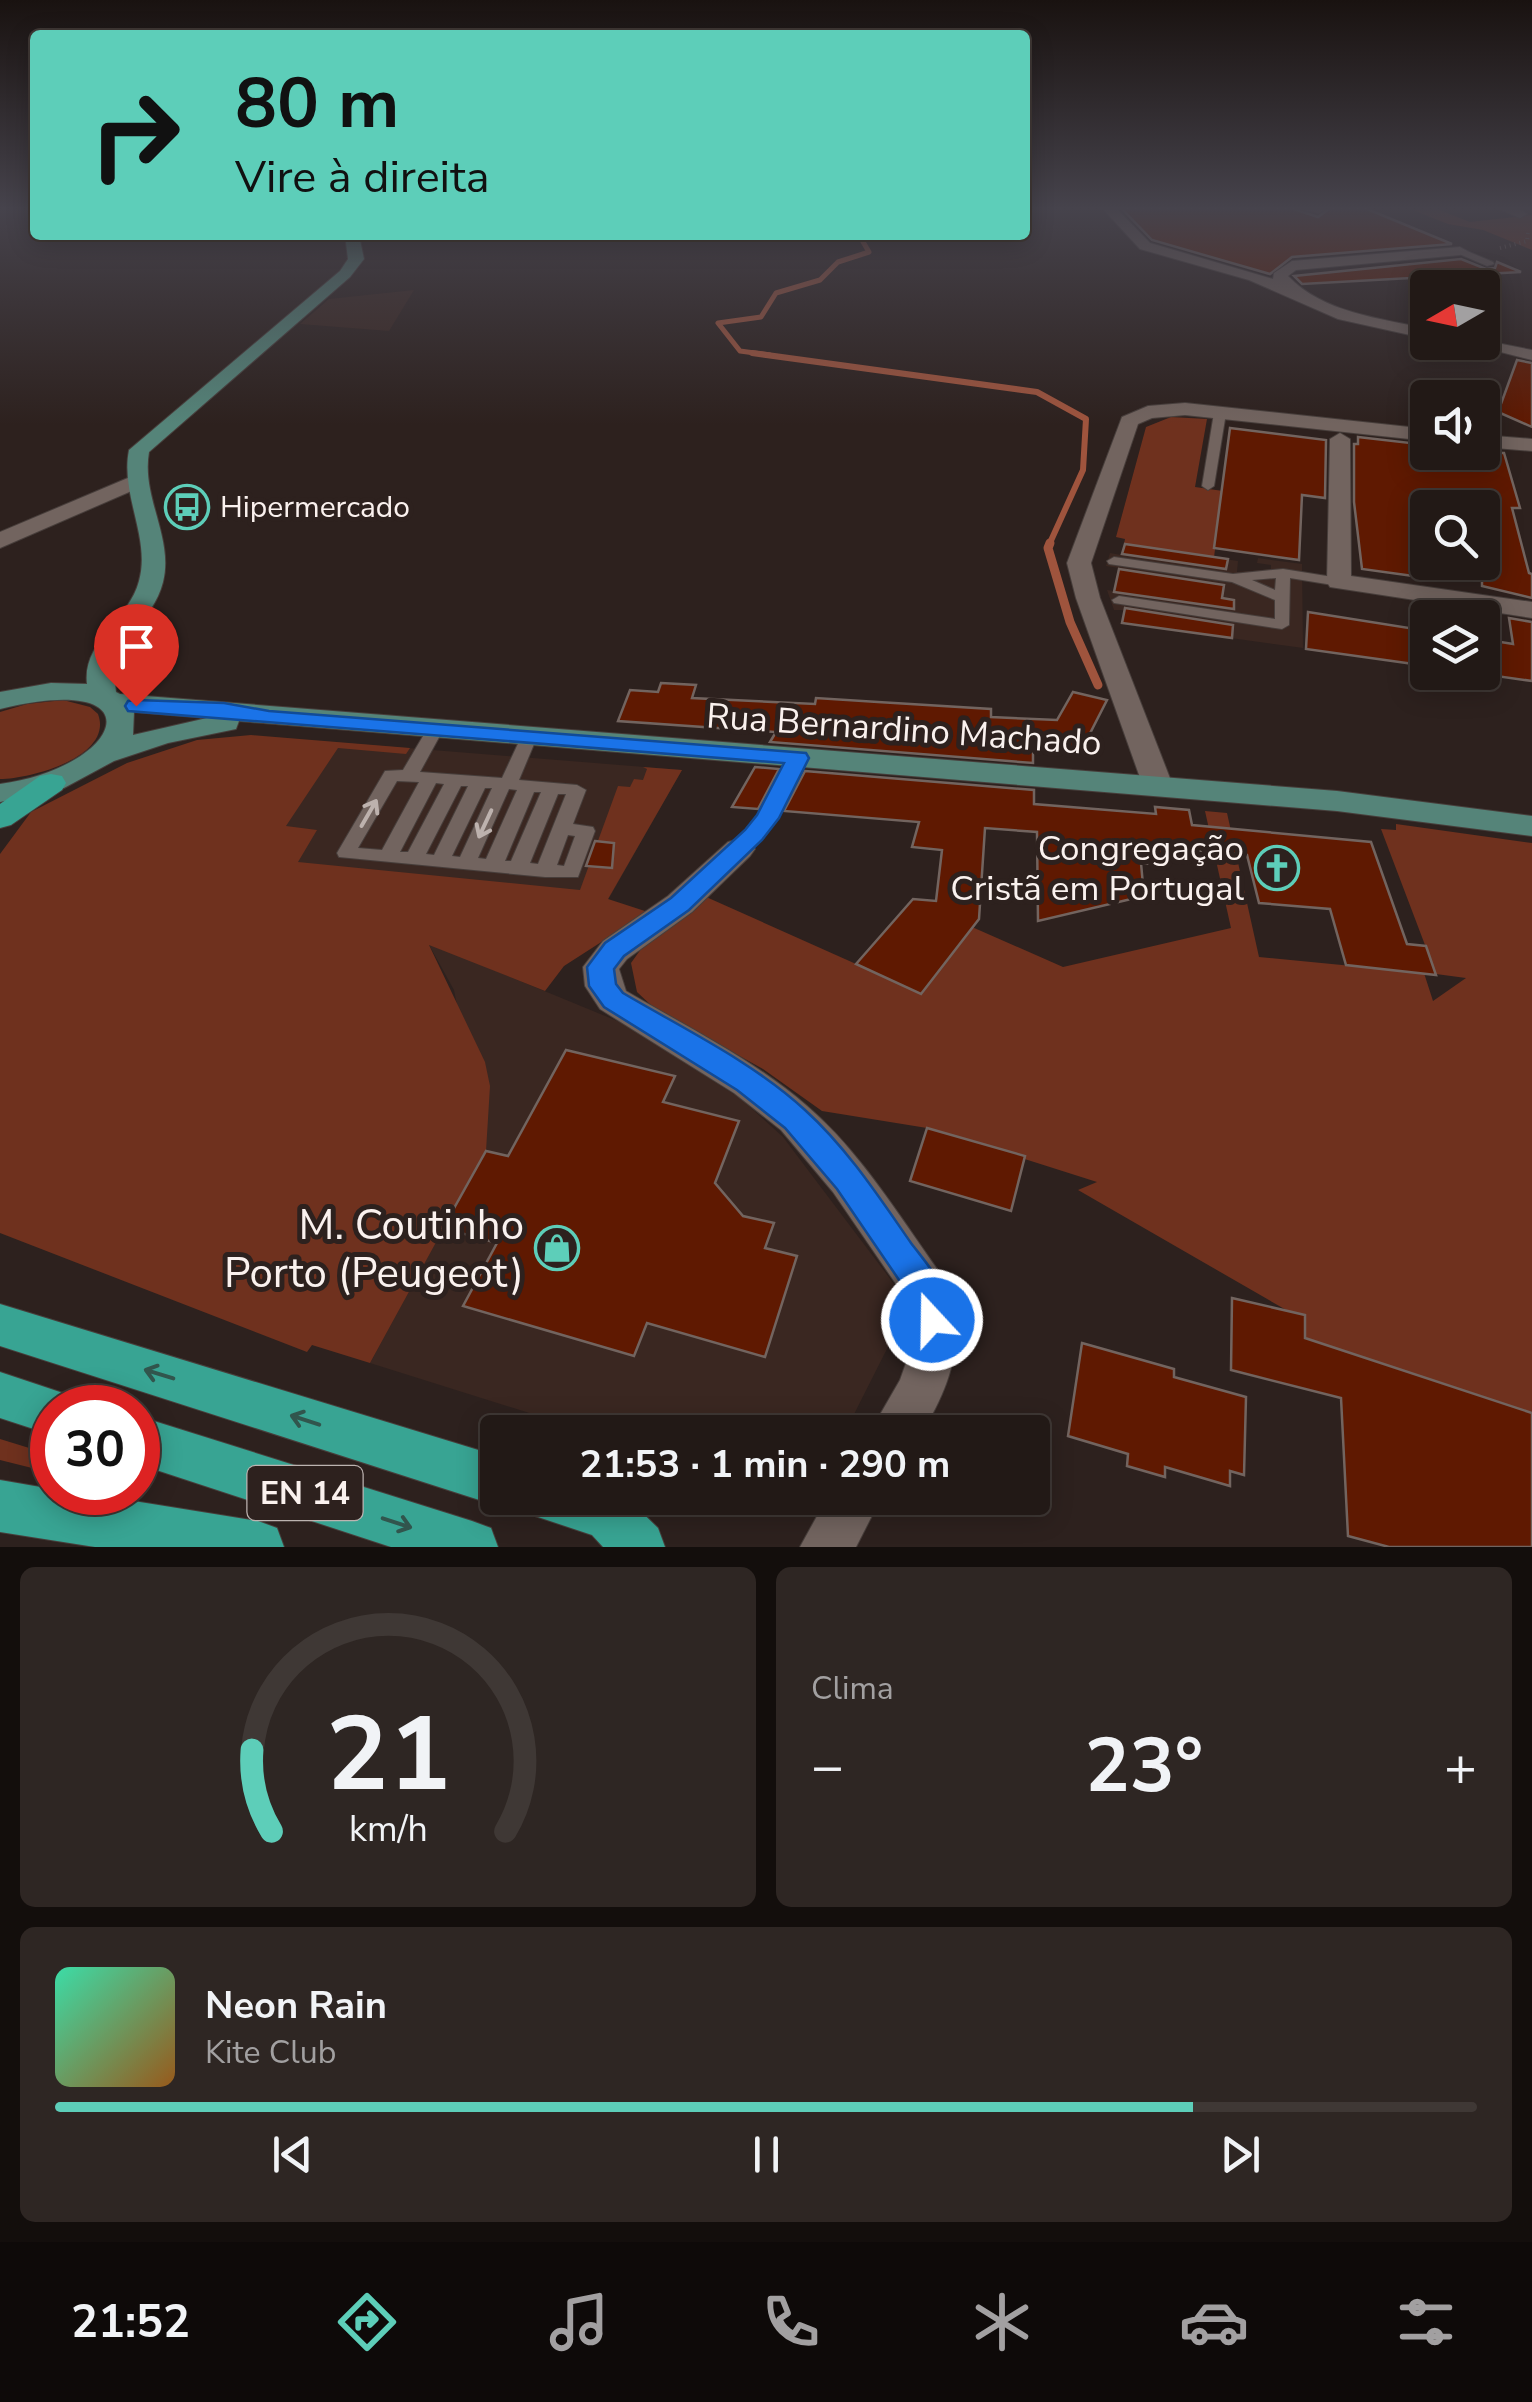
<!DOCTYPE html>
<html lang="pt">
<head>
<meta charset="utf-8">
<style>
	:root { --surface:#221916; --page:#2e2623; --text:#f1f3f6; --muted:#a2a0a1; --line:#3f3835; --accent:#5dceb9 }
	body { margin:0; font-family:"Nunito Sans",sans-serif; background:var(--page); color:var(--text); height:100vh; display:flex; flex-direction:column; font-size:38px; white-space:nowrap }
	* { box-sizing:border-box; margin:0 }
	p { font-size:32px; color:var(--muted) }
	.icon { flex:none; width:55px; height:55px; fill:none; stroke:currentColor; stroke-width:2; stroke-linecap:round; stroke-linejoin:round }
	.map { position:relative; height:1547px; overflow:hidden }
	.side { display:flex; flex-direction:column; gap:20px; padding:20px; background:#130e0c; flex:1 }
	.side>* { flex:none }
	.hud { position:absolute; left:30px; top:30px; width:1000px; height:210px; border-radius:10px; box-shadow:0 5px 25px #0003,0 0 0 2px var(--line); background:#5dceb9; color:#111; overflow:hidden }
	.needle { width:65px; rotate:261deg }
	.buttons { position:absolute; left:1410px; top:270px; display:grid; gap:20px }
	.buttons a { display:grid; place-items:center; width:90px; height:90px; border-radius:10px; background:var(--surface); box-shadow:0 5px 25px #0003,0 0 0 2px var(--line); font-size:50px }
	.speed { position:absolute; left:30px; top:1385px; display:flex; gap:20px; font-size:50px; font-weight:700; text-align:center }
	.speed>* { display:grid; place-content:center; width:130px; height:130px; border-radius:50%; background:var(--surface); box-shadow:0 5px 25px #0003,0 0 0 2px var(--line); line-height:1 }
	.speed .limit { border:15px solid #d22; background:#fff; color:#111 }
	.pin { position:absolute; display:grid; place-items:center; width:85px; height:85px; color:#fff; margin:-102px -42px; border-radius:50% 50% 50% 0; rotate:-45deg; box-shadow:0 0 10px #0007 }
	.pin .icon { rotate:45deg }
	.me { position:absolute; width:110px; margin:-55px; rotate:339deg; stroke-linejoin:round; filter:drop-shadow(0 0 8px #0008) }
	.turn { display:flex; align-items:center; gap:35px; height:210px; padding:0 40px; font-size:45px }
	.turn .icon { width:130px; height:130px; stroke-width:2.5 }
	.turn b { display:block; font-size:70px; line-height:85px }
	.big { font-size:75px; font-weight:700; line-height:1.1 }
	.side .tile { flex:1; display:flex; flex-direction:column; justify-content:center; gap:15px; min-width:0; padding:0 35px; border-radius:15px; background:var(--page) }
	.side .dial { align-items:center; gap:0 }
	.dial svg { height:260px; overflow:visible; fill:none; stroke:var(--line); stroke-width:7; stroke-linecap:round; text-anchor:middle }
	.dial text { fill:var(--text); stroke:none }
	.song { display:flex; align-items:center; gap:30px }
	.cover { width:120px; height:120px; border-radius:15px; background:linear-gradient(135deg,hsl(160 70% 55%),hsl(30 70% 35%)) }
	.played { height:10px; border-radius:5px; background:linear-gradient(90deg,var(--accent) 80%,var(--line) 80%) }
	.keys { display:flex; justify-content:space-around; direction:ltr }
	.heat { display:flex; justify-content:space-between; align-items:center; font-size:55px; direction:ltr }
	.side .tiles { flex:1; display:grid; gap:20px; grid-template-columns:1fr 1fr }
	.tile:last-child { grid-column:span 2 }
	.trip { position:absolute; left:480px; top:1415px; width:570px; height:100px; border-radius:10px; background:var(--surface); box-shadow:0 5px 25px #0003,0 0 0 2px var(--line); font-weight:700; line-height:100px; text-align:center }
	.tabs { display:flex; height:160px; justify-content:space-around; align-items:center; background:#0e0a09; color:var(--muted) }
	.tabs .icon { width:70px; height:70px }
	.tabs .current { color:var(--accent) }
	.tabs b { font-size:45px; color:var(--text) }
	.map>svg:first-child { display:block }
</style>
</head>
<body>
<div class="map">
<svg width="1532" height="1547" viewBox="0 0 1532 1547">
	<rect width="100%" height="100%" fill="#2d211e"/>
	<!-- built -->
	<g fill="#3a2721">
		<polygon points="414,290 389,331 300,324 329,299"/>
		<polygon points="1124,544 1238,561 1237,572 1271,569 1271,565 1257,563 1258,558 1302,564 1303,648 1122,623 1124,610 1114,610 1107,590 1114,591 1119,568 1106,566 1110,553 1121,555"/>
		<polygon points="308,740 682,770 608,900 564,966 164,820"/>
		<polygon points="428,943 627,1025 740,1098 783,1137 894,1284 898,1319 894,1335 845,1432 590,1432 370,1363 486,1150 454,990"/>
	</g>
	<!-- green -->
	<g fill="#6f311e">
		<polygon points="1410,209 1437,209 1470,222 1532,215 1532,250 1483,230 1448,224"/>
		<polygon points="1171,417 1207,419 1195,487 1223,491 1214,557 1124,544 1125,539 1116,537 1146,427"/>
		<path d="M63 700 90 707 98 714C114 757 30 779 0 779V712L27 704Z"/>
		<polygon points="251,735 410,748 406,754 338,748 286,826 317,830 298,862 580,890 618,786 630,787 634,779 643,780 647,769 643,767 682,770 608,899 648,912 564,966 545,991 429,945 485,1062 490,1086 486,1151 370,1363 312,1345 307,1352 0,1233 0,854 31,812 127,763 197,740"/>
		<polygon points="1205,811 1227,813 1259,957 1424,973 1433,1001 1466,978 1436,974 1381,829 1396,830 1396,824 1532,843 1532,1413 1305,1338 1305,1315 1288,1311 1078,1190 1097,1182 927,1128 822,1111 763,1069 655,1009 637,992 631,963 641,949 704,896 921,993 972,927 1063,967 1231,928"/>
		<polygon points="0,1439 52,1455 52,1473 0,1460"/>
	</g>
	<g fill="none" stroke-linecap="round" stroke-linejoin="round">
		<!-- stream-far2 -->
		<polyline stroke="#9f543d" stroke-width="5" points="770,355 740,351 718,323 761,317 776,293 820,280 838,262 869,252 859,235"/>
		<!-- stream-far1 -->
		<polyline stroke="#9f543d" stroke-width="6" points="752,353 1037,392 1086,419 1083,470 1049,545"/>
		<!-- stream -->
		<polyline stroke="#9f543d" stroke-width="9" points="1050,543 1048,548 1070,622 1098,685"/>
	</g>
	<!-- building -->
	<g fill="#5f1901" stroke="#72645f" stroke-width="2.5">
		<polygon points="1122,209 1294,209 1318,217 1329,209 1367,209 1452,244 1292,257 1270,274 1152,240"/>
		<polygon points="1461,259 1486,269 1495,268 1497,262 1521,272 1302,284 1294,276"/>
		<polygon points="1517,360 1532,363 1532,427 1498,412"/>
		<polygon points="1230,428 1326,440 1325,498 1302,495 1299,560 1214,548"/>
		<polygon points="1358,437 1428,445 1428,452 1504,453 1520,508 1512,508 1529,573 1532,574 1532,598 1482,586 1482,508 1428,508 1428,578 1362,569 1354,502 1354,444 1358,444"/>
		<polygon points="1125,544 1228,559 1226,569 1122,554"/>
		<polygon points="1119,569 1224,585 1222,598 1234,600 1234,609 1114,592"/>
		<polygon points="1125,608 1233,625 1232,638 1122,623"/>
		<polygon points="1308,612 1428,631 1428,666 1306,649"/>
		<polygon points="1509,618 1532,622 1532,681 1482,674 1482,639 1513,644"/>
		<polygon points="661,683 696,685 692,698 815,704 816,698 878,702 991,709 991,717 1057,720 1073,692 1107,700 1082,749 1033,745 1033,763 770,742 776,732 618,721 630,690 658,692"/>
		<polygon points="755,767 779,769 758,809 732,807"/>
		<polygon points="805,771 1034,790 1034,804 1156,814 1155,807 1189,810 1192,825 1371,842 1407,944 1426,946 1436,975 1346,965 1330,909 1259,903 1247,855 1161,847 1165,865 1141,863 1144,896 1038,921 1037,832 985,828 979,919 921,994 856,964 913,899 936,901 942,850 912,847 919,822 784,811"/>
		<polygon points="595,841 614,843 612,868 586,866"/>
		<polygon points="566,1050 675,1076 663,1102 739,1121 715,1183 743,1216 774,1223 765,1248 797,1256 765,1357 647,1323 634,1356 463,1306 497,1243 443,1228 486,1151 508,1156"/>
		<polygon points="927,1128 1025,1156 1011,1211 910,1181"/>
		<polygon points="1232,1298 1305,1315 1305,1338 1532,1413 1532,1547 1389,1547 1348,1536 1341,1398 1231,1370"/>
		<polygon points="1082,1343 1174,1369 1174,1377 1246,1397 1244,1475 1230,1471 1230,1486 1165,1467 1165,1477 1127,1466 1128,1454 1068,1436"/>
	</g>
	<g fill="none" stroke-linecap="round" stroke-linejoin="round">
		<defs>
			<g id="lane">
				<polygon points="1460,248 1493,262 1494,264 1487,266 1457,253"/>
				<polygon points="1220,410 1226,413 1214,486 1208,490 1202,486 1214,413"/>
				<path d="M1114 557 1233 574 1283 569 1339 578 1346 582 1339 586 1290 578 1289 625 1282 629 1114 603 1112 600 1119 596 1275 619V600L1232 582 1109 564 1107 561ZM1276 578 1275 590 1252 580Z"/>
				<path d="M435 725 443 730 420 772 502 778 523 733H535L537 737 519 780 577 785 586 790 573 824 593 827 595 831 578 877H545L339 857 337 853 385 771 403 770 429 726ZM397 781 419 782 382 850 358 848ZM436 783 444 784 408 852H400ZM461 786H468L434 855 426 854ZM485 788H492L460 857 452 856ZM509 789 517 790 486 859 478 858ZM534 792H541L511 861H505ZM558 794H566L538 864 530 863ZM568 835 575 836 564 866 557 865Z"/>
				<polygon points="798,753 807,758 776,819 746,853 732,853 730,849 732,845 759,816 789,758"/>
			</g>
			<g id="street">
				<path d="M1103 209H1117L1150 243 1273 279 1274 273 1292 261 1460 247 1467 251 1460 255 1296 270 1288 276C1323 313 1380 318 1428 329V339L1338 319 1249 280 1140 249Z"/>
				<polygon points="1298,209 1326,209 1319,213"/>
				<polygon points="1499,209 1519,209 1527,214 1520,218"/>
				<polygon points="1482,340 1532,350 1532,360 1461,342"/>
				<polygon points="1185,403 1428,429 1428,441 1185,415 1152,418 1138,424 1091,563 1100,598 1173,786 1169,793 1147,793 1143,786 1076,598 1067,563 1122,417 1148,406"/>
				<polygon points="1340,433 1350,439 1351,576 1532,602 1532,618 1330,587 1327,582 1330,439"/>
				<polygon points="1482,435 1532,439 1532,451 1482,447"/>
				<polygon points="135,475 146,481 143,486 0,548 0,532"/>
				<path d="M739 839 750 842 755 849 750 856 692 912 627 959 619 969 626 991C687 1027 753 1059 807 1106 862 1153 902 1221 945 1280 969 1333 951 1385 922 1432H870L900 1380 912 1346 907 1300 833 1192 781 1130 734 1093 600 1009 585 986 583 967 603 941 668 896 728 842Z"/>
				<polygon points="827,1498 881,1498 856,1547 800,1547"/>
			</g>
			<path id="secondary" d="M345 235H359L364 259 350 277 149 452C141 497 174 538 163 582 152 626 108 639 116 692L120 694 1337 791 1532 816V836L1337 811 239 721 236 729 168 743 114 761 64 788 0 802V784C124 767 159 670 0 709V692L51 683 87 684C82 641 129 620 139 581 151 538 120 495 129 450L340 271 348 259ZM134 712 207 718 133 735Z"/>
			<g id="primary">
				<polygon points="51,774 62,776 66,783 62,790 11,825 0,828 0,804 40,776"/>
				<polygon points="0,1304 498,1456 498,1498 516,1498 498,1506 0,1346"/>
				<polygon points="0,1372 69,1395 74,1408 52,1408 52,1435 0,1418"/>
				<polygon points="138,1416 472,1521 491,1528 498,1547 391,1547 138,1464"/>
				<polygon points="0,1480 52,1489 52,1492 78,1492 258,1521 277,1528 284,1547 95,1547 0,1532"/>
				<polygon points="527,1498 627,1498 658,1528 665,1547 603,1547 592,1535 535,1516"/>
			</g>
		</defs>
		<!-- lane casing -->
		<use href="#lane" stroke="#473e3b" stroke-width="2"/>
		<!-- street casing -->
		<use href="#street" stroke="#473e3b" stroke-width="2"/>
		<!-- secondary casing -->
		<use href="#secondary" stroke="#473e3b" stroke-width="2"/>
		<!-- primary casing -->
		<use href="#primary" stroke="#473e3b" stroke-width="2"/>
		<!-- path -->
		<polyline stroke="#6c615e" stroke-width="4" stroke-dasharray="1 4" stroke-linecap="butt" points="1500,248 1527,241 1528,232"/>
		<!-- lane -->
		<use href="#lane" fill="#72645f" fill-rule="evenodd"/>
		<!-- street -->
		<use href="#street" fill="#72645f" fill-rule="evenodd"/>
		<!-- secondary -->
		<use href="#secondary" fill="#558479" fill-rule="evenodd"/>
		<!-- primary -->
		<use href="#primary" fill="#38a493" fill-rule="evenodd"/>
	</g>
	<!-- one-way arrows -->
	<defs><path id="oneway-shaft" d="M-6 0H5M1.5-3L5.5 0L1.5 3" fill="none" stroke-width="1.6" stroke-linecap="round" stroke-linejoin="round" transform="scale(2.5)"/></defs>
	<g stroke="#bdb2ae">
		<use href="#oneway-shaft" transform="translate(369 813) rotate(-60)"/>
		<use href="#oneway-shaft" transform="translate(485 824) rotate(115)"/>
	</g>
	<g stroke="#31554d">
		<use href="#oneway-shaft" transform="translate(159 1374) rotate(-163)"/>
		<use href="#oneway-shaft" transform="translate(305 1420) rotate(-162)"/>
		<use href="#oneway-shaft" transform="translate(397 1523) rotate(18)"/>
	</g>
	<!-- sky -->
	<linearGradient id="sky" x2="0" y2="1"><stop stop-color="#191210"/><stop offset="0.49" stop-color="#46434c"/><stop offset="1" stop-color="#46434c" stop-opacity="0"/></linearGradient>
	<rect width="1532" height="425" fill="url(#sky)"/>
	<!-- route -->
	<path fill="#1a73e8" stroke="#114b97" stroke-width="2.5" d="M136 700 224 703 269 711 806 753 809 758 779 818 762 840 689 910 624 956 614 969 616 984 623 993C684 1029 753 1062 805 1110 847 1148 879 1197 911 1243 930 1268 959 1298 944 1331L932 1336 920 1331 912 1299 837 1189 785 1128 737 1090 604 1007 589 986 587 967 605 943 671 898 745 830 757 815 784 763 128 711 125 706 128 701Z"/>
	<!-- icons -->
	<defs>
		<symbol id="bus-ring" viewBox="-11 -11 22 22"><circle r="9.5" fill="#2d211e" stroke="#5dceb9" stroke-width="1.5"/><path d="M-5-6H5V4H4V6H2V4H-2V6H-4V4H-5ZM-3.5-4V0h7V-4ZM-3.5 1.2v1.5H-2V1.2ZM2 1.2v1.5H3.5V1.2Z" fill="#5dceb9"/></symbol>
		<symbol id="church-ring" viewBox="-11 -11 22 22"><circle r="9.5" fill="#2d211e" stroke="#5dceb9" stroke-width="1.5"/><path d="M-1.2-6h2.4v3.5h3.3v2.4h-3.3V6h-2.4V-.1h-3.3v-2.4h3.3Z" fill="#5dceb9"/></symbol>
		<symbol id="shop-ring" viewBox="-11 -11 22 22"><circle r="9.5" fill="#2d211e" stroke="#5dceb9" stroke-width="1.5"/><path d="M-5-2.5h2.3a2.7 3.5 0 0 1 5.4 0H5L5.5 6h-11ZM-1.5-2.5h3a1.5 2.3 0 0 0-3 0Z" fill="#5dceb9"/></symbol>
	</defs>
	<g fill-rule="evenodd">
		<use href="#bus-ring" x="162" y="482" width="50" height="50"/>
		<use href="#church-ring" x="1252" y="843" width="50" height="50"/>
		<use href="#shop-ring" x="532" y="1223" width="50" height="50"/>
	</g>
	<g text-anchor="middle" stroke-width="10" stroke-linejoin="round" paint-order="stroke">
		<!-- far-poi labels -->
		<g font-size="30" fill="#faf1ee" stroke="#2d211e" text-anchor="start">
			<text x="220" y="517">Hipermercado</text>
		</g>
		<!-- shield labels -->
		<rect fill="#2d211e" stroke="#bcb3b0" stroke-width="2.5" x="247.5" y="1466" width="115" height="54" rx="8"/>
		<g font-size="32" font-weight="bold" fill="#faf1ee">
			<text x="305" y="1504">EN 14</text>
		</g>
		<!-- street labels -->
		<g font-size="35" fill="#faf1ee" stroke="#2d211e">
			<text transform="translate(904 729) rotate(4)" y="12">Rua Bernardino Machado</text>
		</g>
		<!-- poi labels -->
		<g font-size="35" fill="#faf1ee" stroke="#2d211e" text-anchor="end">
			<text x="1244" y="860">Congregação<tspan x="1244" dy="40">Cristã em Portugal</tspan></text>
		</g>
		<!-- near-poi labels -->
		<g font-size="42" fill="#faf1ee" stroke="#2d211e" text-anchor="end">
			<text x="524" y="1239">M. Coutinho<tspan x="524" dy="48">Porto (Peugeot)</tspan></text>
		</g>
	</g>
</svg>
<div class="buttons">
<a><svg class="needle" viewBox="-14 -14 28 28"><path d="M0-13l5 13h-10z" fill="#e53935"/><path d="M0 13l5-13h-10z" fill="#a2a0a1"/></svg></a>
<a><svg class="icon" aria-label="sound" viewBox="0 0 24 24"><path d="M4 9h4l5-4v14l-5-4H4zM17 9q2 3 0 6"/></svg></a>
<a><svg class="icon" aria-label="search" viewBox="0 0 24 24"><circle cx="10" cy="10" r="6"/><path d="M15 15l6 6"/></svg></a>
<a><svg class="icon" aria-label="layers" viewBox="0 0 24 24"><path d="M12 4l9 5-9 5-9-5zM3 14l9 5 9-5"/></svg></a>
</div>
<div class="speed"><div class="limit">30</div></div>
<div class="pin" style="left:136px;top:706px;background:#d93025"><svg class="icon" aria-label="arrive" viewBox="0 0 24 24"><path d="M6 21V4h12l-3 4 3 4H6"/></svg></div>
<svg class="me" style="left:932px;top:1320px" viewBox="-20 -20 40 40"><circle r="17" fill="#1a73e8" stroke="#fff" stroke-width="3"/><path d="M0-11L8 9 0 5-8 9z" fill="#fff"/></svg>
<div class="trip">21:53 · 1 min · 290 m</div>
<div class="hud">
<div class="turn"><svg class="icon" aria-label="right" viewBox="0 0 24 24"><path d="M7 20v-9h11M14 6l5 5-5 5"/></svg><div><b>80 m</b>Vire à direita</div></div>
</div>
</div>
<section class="side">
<div class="tiles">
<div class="tile dial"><svg viewBox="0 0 100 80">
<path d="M14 69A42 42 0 1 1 86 69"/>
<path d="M14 69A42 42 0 0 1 8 44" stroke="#5dceb9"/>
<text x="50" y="56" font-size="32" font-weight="700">21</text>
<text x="50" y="72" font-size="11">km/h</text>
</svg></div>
<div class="tile"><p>Clima</p>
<div class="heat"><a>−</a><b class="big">23°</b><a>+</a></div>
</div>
<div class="tile">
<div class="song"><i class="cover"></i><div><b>Neon Rain</b><p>Kite Club</p></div></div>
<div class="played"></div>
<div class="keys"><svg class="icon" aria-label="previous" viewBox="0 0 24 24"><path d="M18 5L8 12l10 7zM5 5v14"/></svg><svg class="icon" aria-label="pause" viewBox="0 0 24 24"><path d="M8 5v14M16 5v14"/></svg><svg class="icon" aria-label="next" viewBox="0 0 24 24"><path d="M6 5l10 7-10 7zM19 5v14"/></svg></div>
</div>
</div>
</section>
<nav class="tabs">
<b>21:52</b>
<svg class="icon current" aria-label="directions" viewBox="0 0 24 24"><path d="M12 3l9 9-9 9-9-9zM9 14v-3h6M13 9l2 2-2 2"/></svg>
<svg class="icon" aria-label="music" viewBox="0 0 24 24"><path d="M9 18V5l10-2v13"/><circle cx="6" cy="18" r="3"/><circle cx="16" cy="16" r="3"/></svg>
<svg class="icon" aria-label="phone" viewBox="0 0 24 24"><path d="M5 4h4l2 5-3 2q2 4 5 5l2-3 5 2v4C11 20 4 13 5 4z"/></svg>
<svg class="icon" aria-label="climate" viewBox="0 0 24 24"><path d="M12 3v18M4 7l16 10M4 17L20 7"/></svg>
<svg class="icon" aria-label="car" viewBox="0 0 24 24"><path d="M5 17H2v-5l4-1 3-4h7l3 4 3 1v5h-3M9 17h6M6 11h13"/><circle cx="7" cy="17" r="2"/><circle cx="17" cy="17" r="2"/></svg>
<svg class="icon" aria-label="filters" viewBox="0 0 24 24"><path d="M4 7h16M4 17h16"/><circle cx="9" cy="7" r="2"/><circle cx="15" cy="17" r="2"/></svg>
</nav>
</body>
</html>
